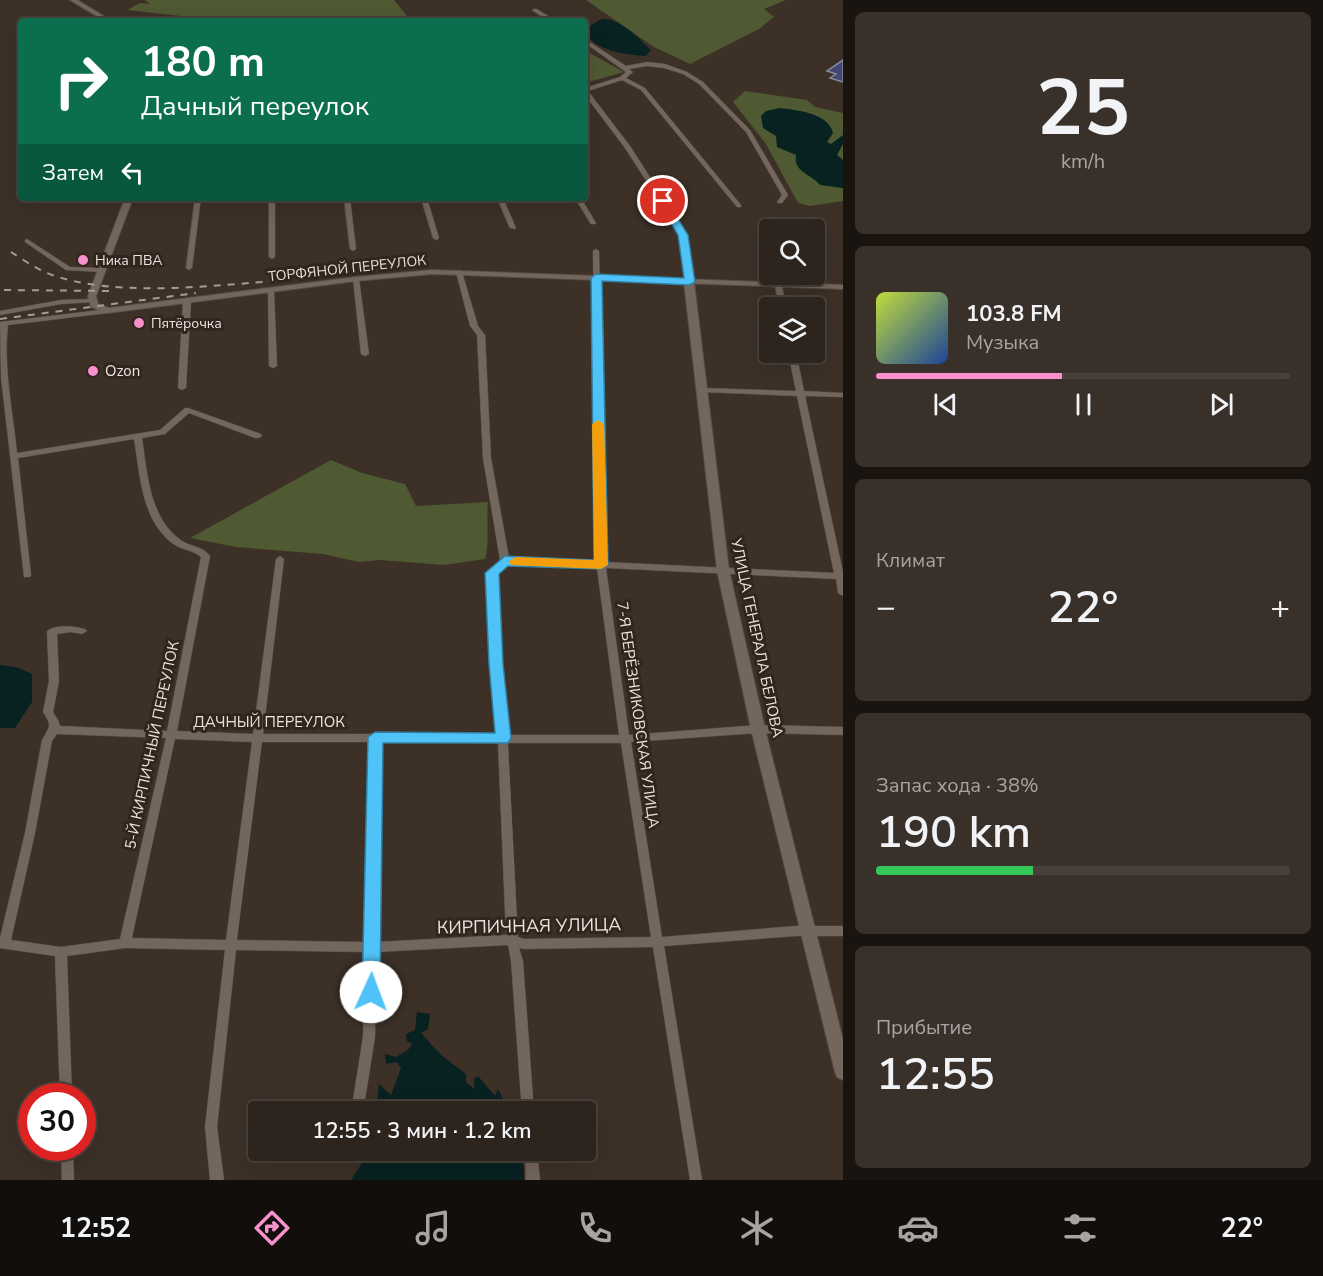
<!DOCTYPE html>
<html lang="ru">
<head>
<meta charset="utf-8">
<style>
	:root { --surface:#2d241d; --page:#39302a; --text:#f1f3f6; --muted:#a7a4a4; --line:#48413b; --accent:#f890cc }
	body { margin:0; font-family:"Nunito Sans",sans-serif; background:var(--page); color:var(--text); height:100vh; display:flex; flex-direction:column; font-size:22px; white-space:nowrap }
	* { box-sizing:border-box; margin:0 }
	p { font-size:20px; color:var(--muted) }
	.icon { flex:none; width:33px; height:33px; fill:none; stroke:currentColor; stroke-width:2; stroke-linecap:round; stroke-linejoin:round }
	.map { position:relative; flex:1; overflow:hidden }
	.panel { display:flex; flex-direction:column; gap:12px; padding:12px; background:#191410; width:480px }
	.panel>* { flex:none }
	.guide { position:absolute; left:18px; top:18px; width:570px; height:183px; border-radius:6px; box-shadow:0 6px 24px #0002,0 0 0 2px var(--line); background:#0b6e4f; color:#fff; overflow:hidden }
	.controls { position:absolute; left:759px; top:219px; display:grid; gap:12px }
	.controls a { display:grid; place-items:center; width:66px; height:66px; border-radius:6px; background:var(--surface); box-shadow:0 6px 24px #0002,0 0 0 2px var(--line); font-size:30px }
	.speed { position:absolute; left:18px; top:1083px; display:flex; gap:12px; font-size:30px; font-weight:700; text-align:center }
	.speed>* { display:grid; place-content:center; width:78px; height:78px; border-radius:50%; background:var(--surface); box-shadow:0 6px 24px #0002,0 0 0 2px var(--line); line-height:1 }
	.speed .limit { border:9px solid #d22; background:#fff; color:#111 }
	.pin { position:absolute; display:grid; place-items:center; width:51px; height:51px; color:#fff; margin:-26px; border:3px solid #fff; border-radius:50%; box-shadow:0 2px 6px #0007 }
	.me { position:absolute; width:66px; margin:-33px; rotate:2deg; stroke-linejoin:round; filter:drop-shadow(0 0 4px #0008) }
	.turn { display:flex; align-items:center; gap:21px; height:126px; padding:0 24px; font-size:27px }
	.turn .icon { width:78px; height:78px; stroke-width:2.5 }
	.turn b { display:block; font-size:42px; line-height:51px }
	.then { display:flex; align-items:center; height:57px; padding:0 24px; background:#0003; gap:12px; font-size:22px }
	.big { font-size:45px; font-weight:600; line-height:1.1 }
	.panel .card { flex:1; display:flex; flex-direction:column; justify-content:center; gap:9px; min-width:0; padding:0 21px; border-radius:9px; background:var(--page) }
	.panel .dial { align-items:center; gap:0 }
	.dial b { font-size:78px; line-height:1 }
	.song { display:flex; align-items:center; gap:18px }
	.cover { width:72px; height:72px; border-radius:9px; background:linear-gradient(135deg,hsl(70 70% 55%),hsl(220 70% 35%)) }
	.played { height:6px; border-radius:3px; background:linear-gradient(90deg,var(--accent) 45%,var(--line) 45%) }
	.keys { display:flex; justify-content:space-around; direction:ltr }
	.heat { display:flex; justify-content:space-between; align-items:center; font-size:33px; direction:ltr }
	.charge { height:9px; border-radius:4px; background:linear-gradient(90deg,#34c759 38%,var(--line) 0) }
	.trip { position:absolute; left:248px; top:1101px; width:348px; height:60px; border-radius:6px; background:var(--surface); box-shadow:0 6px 24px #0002,0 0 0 2px var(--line); font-weight:600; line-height:60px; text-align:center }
	.tabs { display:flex; height:96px; justify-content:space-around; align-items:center; background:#120e0c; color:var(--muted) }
	.tabs .icon { width:42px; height:42px }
	.tabs .current { color:var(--accent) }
	.tabs b { font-size:27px; color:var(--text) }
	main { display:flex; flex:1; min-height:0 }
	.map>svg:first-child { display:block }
</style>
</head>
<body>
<main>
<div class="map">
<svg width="843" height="1180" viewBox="0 0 843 1180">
	<rect width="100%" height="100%" fill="#3c3027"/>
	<!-- green -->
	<g fill="#4f5932">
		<polygon points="145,0 394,0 407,16 396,21 226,21 127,10 140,3 150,4"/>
		<polygon points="586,0 786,0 764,9 774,17 759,29 690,64 654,47"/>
		<polygon points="585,51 588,52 624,72 585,83"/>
		<polygon points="745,91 807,100 815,107 843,113 843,201 810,206 798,203 766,144 733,102"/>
		<path d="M331 460 362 473 405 484 416 506 488 502C486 522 490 540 485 559L444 565 380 560 359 562 323 554 236 547 190 538Z"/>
	</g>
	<!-- water -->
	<g fill="#082121">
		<path d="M602 19C622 19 638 38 651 50L646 56C627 55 595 51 585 32L591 25Z"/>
		<path d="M780 108C796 110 829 113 833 133L827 142 831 144 843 135V144L837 155 843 160V188L820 185C811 174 793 172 796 155L777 147 776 136 763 128 761 116 766 111Z"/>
		<polygon points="0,665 16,667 32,674 32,702 15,728 0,728"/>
		<polygon points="417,1012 430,1014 428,1029 421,1033 441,1055 466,1074 466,1082 474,1089 474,1079 478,1076 495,1096 498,1089 503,1099 504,1111 376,1111 379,1084 391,1095 401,1068 397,1062 386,1064 385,1054 396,1057 408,1050 412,1044 407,1041 406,1034 415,1030"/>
		<polygon points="370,1151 518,1151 524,1168 524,1180 351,1180"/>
	</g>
	<!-- building -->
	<polygon fill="#444674" stroke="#8a8b9a" stroke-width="1.5" points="843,60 843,82 830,78 836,74 827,71"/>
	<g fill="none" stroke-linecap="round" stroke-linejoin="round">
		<defs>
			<g id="minor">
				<polygon points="533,9 537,9 556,21 549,21 533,11"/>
				<polygon points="585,39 626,66 647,62 665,64 687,72 703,82 750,130 788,195 782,203 778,203 777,202 782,195 746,132 699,84 683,74 664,68 647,66 629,69 633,72 626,78 645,88 741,205 741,207 737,207 641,90 622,80 588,91 630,146 682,227 689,247 691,283 689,284 686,282 683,247 676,227 625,148 585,95 585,88 620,77 626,72 585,43"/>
				<polygon points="195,198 201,198 192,268 189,270 186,268"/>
				<polygon points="269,198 275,198 275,257 272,259 269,257"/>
				<polygon points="344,198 350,198 356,249 353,251 350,249"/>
				<polygon points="421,198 427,198 439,238 438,239 436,240 433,238"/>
				<polygon points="497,198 503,198 516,228 515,229 510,228"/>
				<polygon points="575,198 581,198 596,223 595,224 591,224"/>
				<polygon points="767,222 770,224 771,230 770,230 770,241 767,239 764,224"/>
				<polygon points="27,239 70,267 102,268 105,270 102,272 66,270 25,242 25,240"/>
				<path d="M596 249 599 251 605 562 834 573 797 396 702 392 698 390 702 388 796 391 788 352H796L804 391 843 393V397L805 396 843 572V596L838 593 836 579 606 568 629 735 758 725 843 727V735L758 733 631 742 662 937 796 926H843V936H796L664 946 702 1180H690L653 947 524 949 519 948 523 961 534 1112H522L511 961 508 945 376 952 375 1037 363 1112H351L363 1037 365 952 236 950 217 1127 224 1180H210L205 1127 225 950 125 948 67 956 72 1096H60L55 956 0 948V938L25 833 42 740C50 726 52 726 43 712L49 681 47 631C57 624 73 626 85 629L87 631 82 634 71 632 57 634 59 681 53 712 58 720 60 726 167 731 201 557C193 550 181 550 172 543 141 519 140 474 134 439L18 458 31 575 30 577H24L1 377 0 322 108 309 112 311 108 313 8 325C3 367 13 412 17 453L160 430 185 408H188L261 434 262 436 258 438H255L189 413 165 434 142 438C147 471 149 515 178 538 188 547 202 545 210 556L177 731 253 734 276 559 280 556 284 559 263 734H371L375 733 379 734 498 735 491 664 488 573 500 560 483 458 477 335 470 326 456 272 459 270 462 272 478 326 485 335 491 458 509 558 597 562 593 251ZM507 564 597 568 619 735H508L501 664 496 574ZM57 734 166 738 120 939 61 947 11 940 35 833 52 741ZM175 739 252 742 226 940 132 938ZM262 742H370L365 942 237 940ZM380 742 498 743 506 935 377 942ZM508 743H621L651 937 524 939 518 937Z"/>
				<polygon points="773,274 780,274 786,308 779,308"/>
				<polygon points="356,277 359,279 369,354 365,356 361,354 353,279"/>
				<polygon points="271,288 274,290 277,366 273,368 269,366 268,290"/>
				<polygon points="92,299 96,301 94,302 61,304 0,315 0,311 61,300"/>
				<polygon points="187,299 191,301 186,388 182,390 178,388 183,301"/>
				<polygon points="61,1148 73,1148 74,1180 62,1180"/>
				<polygon points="525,1150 537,1150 540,1180 526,1180"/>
			</g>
			<g id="tertiary">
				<polygon points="70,0 77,0 112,21 105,21"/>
				<polygon points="125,198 133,198 96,296 98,304 109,308 356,277 432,270 843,285 843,289 432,274 356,281 108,313 91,307 88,296"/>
			</g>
			<polygon id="secondary" points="689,279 694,282 729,570 765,729 843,1040 843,1080 837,1077 835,1072 751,729 717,570 684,282"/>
		</defs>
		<!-- minor casing -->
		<use href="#minor" stroke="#574d46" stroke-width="1"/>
		<!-- tertiary casing -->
		<use href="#tertiary" stroke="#574d46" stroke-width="2"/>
		<!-- secondary casing -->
		<use href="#secondary" stroke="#574d46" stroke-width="2"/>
		<!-- minor -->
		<use href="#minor" fill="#73665c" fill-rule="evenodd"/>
		<!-- tertiary -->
		<use href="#tertiary" fill="#73665c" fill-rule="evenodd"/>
		<!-- secondary -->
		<use href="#secondary" fill="#73665c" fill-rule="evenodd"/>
		<!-- rail -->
		<g stroke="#a69c96" stroke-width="2" stroke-dasharray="7 7" stroke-linecap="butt">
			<path d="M11 252C22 259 35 268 47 273 113 299 217 285 287 280"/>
			<polyline points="4,290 109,291"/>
			<polyline points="0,319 196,293"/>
		</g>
	</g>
	<!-- route -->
	<polygon fill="#4fc3f7" stroke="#337fa1" stroke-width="1.5" points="659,199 666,199 688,235 695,282 689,285 602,281 608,565 601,569 508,566 499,574 503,664 511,738 508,743 383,743 380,992 378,997 371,1000 365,997 362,992 368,737 375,732 495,733 489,664 485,573 505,556 594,560 591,278 596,274 684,278 678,235 658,201"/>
	<!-- slow -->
	<polygon fill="#f59e0b" points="598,420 604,424 608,565 601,569 511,565 509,561 516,557 594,560 592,424"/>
	<!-- markers -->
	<g fill="#f890cc" stroke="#31261e" stroke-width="2">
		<circle cx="83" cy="260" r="6"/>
		<circle cx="139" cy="323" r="6"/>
		<circle cx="93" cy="371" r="6"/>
	</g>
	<g text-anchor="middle" stroke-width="6" stroke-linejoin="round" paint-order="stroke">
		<!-- far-poi labels -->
		<g font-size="14" fill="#ebe3de" stroke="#31261e" text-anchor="start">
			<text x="95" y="265">Ника ПВА</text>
			<text x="151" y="328">Пятёрочка</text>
		</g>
		<!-- far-street labels -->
		<g font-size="14" fill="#ebe3de" stroke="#31261e">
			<text transform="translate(347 268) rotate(-6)" y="5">ТОРФЯНОЙ ПЕРЕУЛОК</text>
		</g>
		<!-- poi labels -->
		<g font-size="15" fill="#ebe3de" stroke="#31261e" text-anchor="start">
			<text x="105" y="376">Ozon</text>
		</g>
		<!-- street labels -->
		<g font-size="15" fill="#ebe3de" stroke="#31261e">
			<text transform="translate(757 638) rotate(78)" y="5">УЛИЦА ГЕНЕРАЛА БЕЛОВА</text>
			<text transform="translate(638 715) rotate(82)" y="5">7-Я БЕРЁЗНИКОВСКАЯ УЛИЦА</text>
			<text x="269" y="727">ДАЧНЫЙ ПЕРЕУЛОК</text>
			<text transform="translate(152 745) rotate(-78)" y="5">5-Й КИРПИЧНЫЙ ПЕРЕУЛОК</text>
		</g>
		<!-- near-street labels -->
		<g font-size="18" fill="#ebe3de" stroke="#31261e">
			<text transform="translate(529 926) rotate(-1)" y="6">КИРПИЧНАЯ УЛИЦА</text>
		</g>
	</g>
</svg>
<div class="controls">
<a><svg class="icon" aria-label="search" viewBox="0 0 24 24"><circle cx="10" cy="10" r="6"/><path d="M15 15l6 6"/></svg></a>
<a><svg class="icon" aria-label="layers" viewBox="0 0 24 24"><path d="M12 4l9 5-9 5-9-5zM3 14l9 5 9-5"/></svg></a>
</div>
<div class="speed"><div class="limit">30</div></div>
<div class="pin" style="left:663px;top:201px;background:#d93025"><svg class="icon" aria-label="arrive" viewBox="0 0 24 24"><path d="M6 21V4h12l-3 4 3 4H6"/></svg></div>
<svg class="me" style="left:371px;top:992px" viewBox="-20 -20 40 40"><circle r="19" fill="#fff"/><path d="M0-13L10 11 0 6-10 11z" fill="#4fc3f7"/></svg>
<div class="trip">12:55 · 3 мин · 1.2 km</div>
<div class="guide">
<div class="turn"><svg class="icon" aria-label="right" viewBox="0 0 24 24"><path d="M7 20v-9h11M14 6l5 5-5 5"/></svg><div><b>180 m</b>Дачный переулок</div></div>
<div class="then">Затем<svg class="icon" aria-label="left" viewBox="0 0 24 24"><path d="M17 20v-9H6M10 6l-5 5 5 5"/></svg></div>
</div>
</div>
<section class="panel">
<div class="card dial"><b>25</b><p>km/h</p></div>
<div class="card">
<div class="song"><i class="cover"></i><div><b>103.8 FM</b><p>Музыка</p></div></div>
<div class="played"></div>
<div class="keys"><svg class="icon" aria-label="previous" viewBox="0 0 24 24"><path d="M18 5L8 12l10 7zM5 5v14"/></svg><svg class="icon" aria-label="pause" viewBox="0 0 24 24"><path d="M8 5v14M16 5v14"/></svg><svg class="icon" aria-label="next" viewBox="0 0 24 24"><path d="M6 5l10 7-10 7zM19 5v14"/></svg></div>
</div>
<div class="card"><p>Климат</p>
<div class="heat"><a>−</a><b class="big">22°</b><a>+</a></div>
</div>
<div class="card"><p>Запас хода · 38%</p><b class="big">190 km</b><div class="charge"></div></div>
<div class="card"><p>Прибытие</p><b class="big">12:55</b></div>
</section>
</main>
<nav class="tabs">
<b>12:52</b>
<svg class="icon current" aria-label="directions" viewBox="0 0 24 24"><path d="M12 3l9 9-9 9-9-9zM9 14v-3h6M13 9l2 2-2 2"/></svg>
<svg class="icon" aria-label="music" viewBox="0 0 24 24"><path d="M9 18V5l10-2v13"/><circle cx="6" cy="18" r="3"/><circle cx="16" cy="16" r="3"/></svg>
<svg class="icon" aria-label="phone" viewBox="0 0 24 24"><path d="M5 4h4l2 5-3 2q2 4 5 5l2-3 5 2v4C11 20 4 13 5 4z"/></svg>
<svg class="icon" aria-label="climate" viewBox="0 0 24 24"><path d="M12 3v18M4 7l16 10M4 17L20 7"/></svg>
<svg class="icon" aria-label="car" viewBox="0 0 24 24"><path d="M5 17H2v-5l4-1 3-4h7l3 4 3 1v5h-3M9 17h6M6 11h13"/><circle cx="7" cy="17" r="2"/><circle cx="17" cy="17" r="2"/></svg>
<svg class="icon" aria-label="filters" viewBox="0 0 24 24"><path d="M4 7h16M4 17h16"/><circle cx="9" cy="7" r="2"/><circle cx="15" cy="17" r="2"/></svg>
<b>22°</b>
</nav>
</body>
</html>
